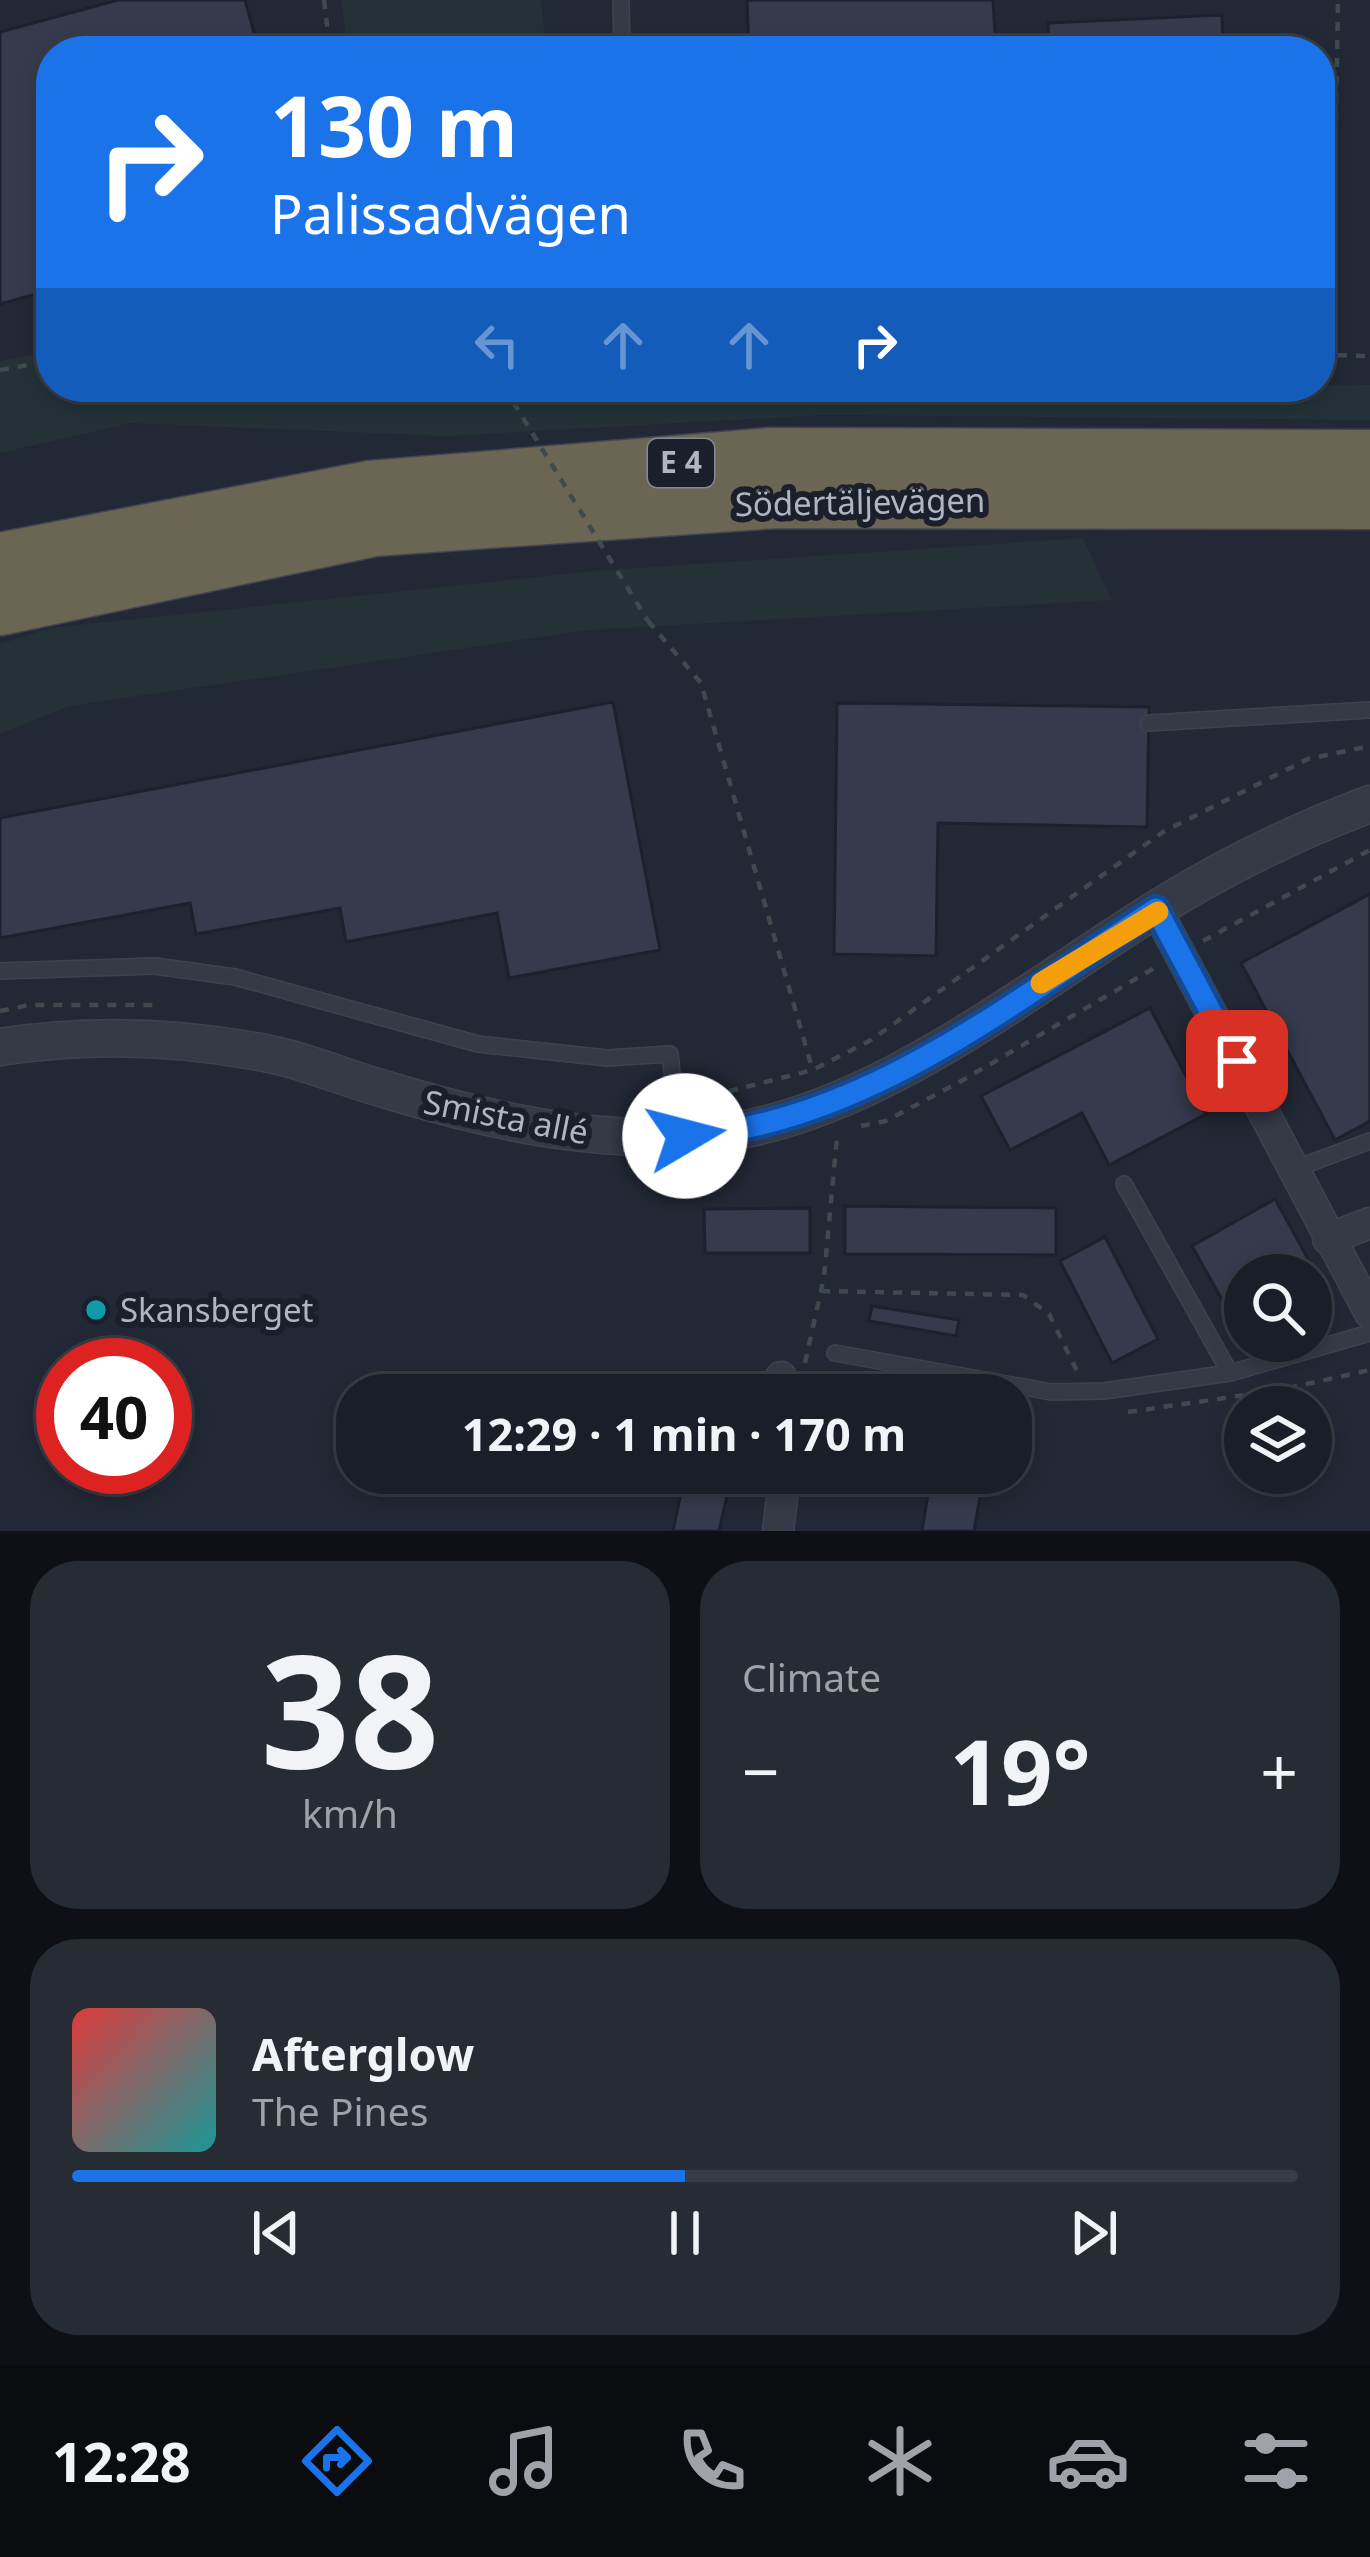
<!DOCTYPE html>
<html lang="en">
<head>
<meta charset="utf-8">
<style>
	:root { --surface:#1a1e28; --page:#272b34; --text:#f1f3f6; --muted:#9fa2a8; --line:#383c45; --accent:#1a73e8 }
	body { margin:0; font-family:"Noto Sans",sans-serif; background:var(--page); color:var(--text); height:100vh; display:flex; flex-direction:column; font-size:45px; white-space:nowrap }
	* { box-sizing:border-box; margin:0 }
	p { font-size:39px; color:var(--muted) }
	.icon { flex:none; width:66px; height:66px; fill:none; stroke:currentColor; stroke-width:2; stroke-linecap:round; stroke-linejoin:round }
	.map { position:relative; height:1531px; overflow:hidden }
	.panel { display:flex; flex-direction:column; gap:30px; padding:30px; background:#0e1016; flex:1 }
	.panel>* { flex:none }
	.top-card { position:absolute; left:36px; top:36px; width:1299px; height:366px; border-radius:48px; box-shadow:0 6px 18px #0003,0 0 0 3px var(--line); background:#1a73e8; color:#fff; overflow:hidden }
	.buttons { position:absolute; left:1224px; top:1254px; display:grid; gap:24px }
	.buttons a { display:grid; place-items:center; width:108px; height:108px; border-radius:50%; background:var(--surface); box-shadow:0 6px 18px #0003,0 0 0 3px var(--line); font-size:60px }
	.speed { position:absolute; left:36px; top:1338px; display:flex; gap:24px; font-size:60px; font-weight:700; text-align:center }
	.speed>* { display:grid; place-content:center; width:156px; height:156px; border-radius:50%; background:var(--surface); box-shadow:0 6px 18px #0003,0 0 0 3px var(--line); line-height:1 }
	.speed .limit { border:18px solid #d22; background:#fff; color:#111 }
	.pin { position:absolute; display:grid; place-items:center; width:102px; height:102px; color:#fff; margin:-51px; border-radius:24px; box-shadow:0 6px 18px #0006 }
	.me { position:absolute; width:132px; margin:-66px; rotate:82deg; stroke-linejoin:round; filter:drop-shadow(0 0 9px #0008) }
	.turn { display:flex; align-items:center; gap:42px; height:252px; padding:0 36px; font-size:54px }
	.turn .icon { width:156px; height:156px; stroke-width:2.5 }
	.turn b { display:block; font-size:84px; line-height:102px }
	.lanes { display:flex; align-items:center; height:114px; padding:0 36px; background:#0003; justify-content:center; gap:60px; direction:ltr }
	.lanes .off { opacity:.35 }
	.big { font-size:90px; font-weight:700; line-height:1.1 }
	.panel .card { flex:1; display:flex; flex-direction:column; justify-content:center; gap:18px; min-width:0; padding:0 42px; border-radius:48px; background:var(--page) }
	.panel .dial { align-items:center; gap:0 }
	.dial b { font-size:156px; line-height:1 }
	.song { display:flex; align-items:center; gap:36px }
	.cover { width:144px; height:144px; border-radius:18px; background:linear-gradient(135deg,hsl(0 70% 55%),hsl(180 70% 35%)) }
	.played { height:12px; border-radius:6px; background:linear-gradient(90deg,var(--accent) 50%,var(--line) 50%) }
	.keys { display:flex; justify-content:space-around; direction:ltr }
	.heat { display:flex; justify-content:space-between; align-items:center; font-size:66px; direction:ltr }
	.panel .tiles { flex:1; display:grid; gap:30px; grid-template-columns:1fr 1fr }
	.card:last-child { grid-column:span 2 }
	.trip { position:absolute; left:336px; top:1374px; width:696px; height:120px; border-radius:48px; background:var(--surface); box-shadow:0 6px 18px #0003,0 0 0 3px var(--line); font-weight:700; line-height:120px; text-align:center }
	.tab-bar { display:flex; height:192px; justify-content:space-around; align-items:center; background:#0a0c10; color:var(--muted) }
	.tab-bar .icon { width:84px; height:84px }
	.tab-bar .active { color:var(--accent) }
	.tab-bar b { font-size:54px; color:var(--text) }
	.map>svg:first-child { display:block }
</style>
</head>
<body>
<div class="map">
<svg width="1370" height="1531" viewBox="0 0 1370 1531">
	<rect width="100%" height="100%" fill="#222835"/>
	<!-- green -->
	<g fill="#243237">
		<polygon points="341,0 541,0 546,51 348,51"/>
		<polygon points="51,351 51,387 370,387 374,398 729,387 1370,385 1370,420 824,415 447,436 131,423 0,453 0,361"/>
		<polygon points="1083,538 1112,600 588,630 69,706 0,734 0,644 50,628 595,571"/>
	</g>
	<!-- building -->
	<g fill="#353b4c" stroke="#1d212d" stroke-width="3">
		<polygon points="118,0 245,0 259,51 51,51 51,290 0,304 0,32"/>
		<polygon points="747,0 993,0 996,51 749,51"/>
		<polygon points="1222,15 1223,51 1049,51 1048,23"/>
		<polygon points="613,702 660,950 509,978 497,913 346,942 340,908 196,934 190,903 0,938 0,818"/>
		<polygon points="837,703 1149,707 1147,827 938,823 936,956 834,954"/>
		<polygon points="1370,894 1370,1121 1335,1140 1241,963"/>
		<polygon points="1150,1008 1206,1114 1109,1165 1082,1113 1010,1150 981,1096"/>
		<polygon points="1275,1199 1334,1306 1311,1319 1311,1275 1245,1275 1245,1341 1192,1246"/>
		<polygon points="845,1206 1056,1208 1056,1255 845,1254"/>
		<polygon points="810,1208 810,1253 705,1253 704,1209"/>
		<polygon points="1105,1237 1158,1339 1112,1363 1060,1261"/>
		<polygon points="872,1306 959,1320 956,1336 869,1321"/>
		<polygon points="685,1473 732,1473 719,1531 673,1531"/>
		<polygon points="929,1488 980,1496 974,1531 922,1531"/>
	</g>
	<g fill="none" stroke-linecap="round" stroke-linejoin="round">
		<defs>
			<g id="service">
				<polyline points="621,0 622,51"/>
				<polyline points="1149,723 1370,710"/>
				<polyline points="0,971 155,966 235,977 478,1044 607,1058 670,1054 675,1101"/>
				<polyline points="1294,1169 1370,1141"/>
				<polyline points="1124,1184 1230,1373"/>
				<polyline points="835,1353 1051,1392 1104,1391 1230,1373 1370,1333"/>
			</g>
			<g id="minor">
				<polyline points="1156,909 1370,1313"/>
				<polyline points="1328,1239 1370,1223"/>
				<polyline points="781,1377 786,1395"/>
				<polyline points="778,1531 785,1473"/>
			</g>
			<path id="tertiary" d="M0 1047C83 1034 171 1036 254 1051 298 1058 342 1077 384 1089 489 1121 596 1145 707 1135 867 1119 1018 996 1150 913 1218 870 1295 832 1370 804"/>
			<g id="motorway">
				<polyline points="0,560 370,488 771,455 1370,457"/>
				<polyline points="0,608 374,529 777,501 1370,502"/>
			</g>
		</defs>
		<!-- service casing -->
		<use href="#service" stroke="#3f4350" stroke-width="18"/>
		<!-- minor casing -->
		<use href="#minor" stroke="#3f4350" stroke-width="33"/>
		<!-- tertiary casing -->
		<use href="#tertiary" stroke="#3f4350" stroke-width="39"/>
		<!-- motorway casing -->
		<use href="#motorway" stroke="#404551" stroke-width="57"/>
		<!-- path -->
		<g stroke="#3d4b4f" stroke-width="4.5" stroke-dasharray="9 9" stroke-linecap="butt">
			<polyline points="324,0 330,51"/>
			<polyline points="1320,355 1370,356"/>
			<polyline points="1332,355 1338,0"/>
			<polyline points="0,370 51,361"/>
			<polyline points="369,387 447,392 510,387"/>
			<polyline points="648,621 701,683 813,1071"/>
			<polyline points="1203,941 1370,850"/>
			<polyline points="0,1011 29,1005 161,1005"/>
			<polyline points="694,1100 813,1070 871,1040 1163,832 1308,759 1370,746"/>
			<polyline points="861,1126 886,1121 963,1080 1156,967"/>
			<polyline points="821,1291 1023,1295 1049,1314 1078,1373"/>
			<polyline points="805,1363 824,1277 837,1137"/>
			<polyline points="810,1381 907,1395"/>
			<polyline points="1128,1412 1280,1390 1370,1370"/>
		</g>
		<!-- service -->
		<use href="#service" stroke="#363a46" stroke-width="15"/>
		<!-- minor -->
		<use href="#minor" stroke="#363a46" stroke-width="30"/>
		<!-- tertiary -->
		<use href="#tertiary" stroke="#363a46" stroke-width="36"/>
		<!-- motorway -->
		<use href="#motorway" stroke="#6b6553" stroke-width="54"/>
		<!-- path-bridge -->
		<polyline stroke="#3d4b4f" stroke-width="4.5" stroke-dasharray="9 9" stroke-linecap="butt" points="504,387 648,621"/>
	</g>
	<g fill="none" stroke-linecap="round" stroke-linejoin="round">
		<defs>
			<path id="route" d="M685 1136C861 1125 1014 1001 1156 909L1237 1061"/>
		</defs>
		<!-- route casing -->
		<use href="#route" stroke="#114b97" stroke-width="30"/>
		<!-- route -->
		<use href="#route" stroke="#1a73e8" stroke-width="21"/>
		<!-- slow -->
		<polyline stroke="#f59e0b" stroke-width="21" points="1041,983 1158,912"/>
	</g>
	<!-- markers -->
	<circle fill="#0f9aa8" stroke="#1b1f2b" stroke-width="4.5" cx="96" cy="1310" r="12"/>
	<g text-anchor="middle" stroke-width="12" stroke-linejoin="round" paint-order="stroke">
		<!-- shield labels -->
		<rect fill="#1b1f2b" stroke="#838895" stroke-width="3" x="648" y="439" width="66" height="48" rx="9"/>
		<g font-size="30" font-weight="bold" fill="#b0b5c3">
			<text x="681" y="473">E 4</text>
		</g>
		<!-- street labels -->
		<g font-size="33" fill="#b0b5c3" stroke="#1b1f2b">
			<text transform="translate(860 502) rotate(-1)" y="12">Södertäljevägen</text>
			<text transform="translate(506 1117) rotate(11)" y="12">Smista allé</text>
		</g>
		<!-- poi labels -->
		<g font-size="33" fill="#b0b5c3" stroke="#1b1f2b" text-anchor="start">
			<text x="120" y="1322">Skansberget</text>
		</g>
	</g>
</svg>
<div class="buttons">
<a><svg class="icon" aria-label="search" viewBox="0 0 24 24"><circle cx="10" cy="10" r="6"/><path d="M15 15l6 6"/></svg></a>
<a><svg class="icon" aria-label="layers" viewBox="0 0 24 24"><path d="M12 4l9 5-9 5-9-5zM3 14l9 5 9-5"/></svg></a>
</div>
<div class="speed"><div class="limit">40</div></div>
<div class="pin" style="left:1237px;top:1061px;background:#d93025"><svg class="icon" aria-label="arrive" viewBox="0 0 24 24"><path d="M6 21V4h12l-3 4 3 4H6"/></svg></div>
<svg class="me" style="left:685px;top:1136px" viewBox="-20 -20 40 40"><circle r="19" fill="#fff"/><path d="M0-13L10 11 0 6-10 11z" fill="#1a73e8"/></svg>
<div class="trip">12:29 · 1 min · 170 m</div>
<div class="top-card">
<div class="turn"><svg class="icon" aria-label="right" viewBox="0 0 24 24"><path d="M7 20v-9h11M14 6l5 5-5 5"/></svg><div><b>130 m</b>Palissadvägen</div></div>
<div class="lanes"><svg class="icon off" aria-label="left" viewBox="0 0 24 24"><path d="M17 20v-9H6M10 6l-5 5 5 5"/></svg><svg class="icon off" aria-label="ahead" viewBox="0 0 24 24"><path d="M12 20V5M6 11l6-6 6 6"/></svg><svg class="icon off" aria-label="ahead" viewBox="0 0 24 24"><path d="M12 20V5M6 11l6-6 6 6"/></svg><svg class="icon" aria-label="right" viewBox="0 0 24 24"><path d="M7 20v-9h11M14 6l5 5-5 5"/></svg></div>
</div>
</div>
<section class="panel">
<div class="tiles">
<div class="card dial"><b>38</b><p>km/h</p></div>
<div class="card"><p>Climate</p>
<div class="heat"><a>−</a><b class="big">19°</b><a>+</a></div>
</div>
<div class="card">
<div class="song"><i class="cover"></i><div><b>Afterglow</b><p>The Pines</p></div></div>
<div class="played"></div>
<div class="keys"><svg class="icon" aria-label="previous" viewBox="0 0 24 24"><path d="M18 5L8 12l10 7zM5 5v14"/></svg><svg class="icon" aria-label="pause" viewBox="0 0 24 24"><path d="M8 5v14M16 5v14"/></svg><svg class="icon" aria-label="next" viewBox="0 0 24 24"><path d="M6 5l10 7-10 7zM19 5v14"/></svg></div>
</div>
</div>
</section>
<nav class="tab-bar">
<b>12:28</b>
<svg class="icon active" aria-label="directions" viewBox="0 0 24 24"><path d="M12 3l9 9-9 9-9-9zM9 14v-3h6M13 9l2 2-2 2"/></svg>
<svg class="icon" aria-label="music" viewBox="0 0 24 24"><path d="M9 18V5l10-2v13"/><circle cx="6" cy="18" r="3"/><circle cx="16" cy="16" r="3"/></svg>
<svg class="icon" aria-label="phone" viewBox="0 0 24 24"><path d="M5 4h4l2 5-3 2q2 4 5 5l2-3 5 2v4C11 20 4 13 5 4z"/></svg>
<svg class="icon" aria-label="climate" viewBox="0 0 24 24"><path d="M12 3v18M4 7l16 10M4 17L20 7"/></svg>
<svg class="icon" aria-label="car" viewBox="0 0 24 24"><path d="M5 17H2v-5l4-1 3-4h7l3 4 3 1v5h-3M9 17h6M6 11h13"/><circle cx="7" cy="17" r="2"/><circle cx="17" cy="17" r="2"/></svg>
<svg class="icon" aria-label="filters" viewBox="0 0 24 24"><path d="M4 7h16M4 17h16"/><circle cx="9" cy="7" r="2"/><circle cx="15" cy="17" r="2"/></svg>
</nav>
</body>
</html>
